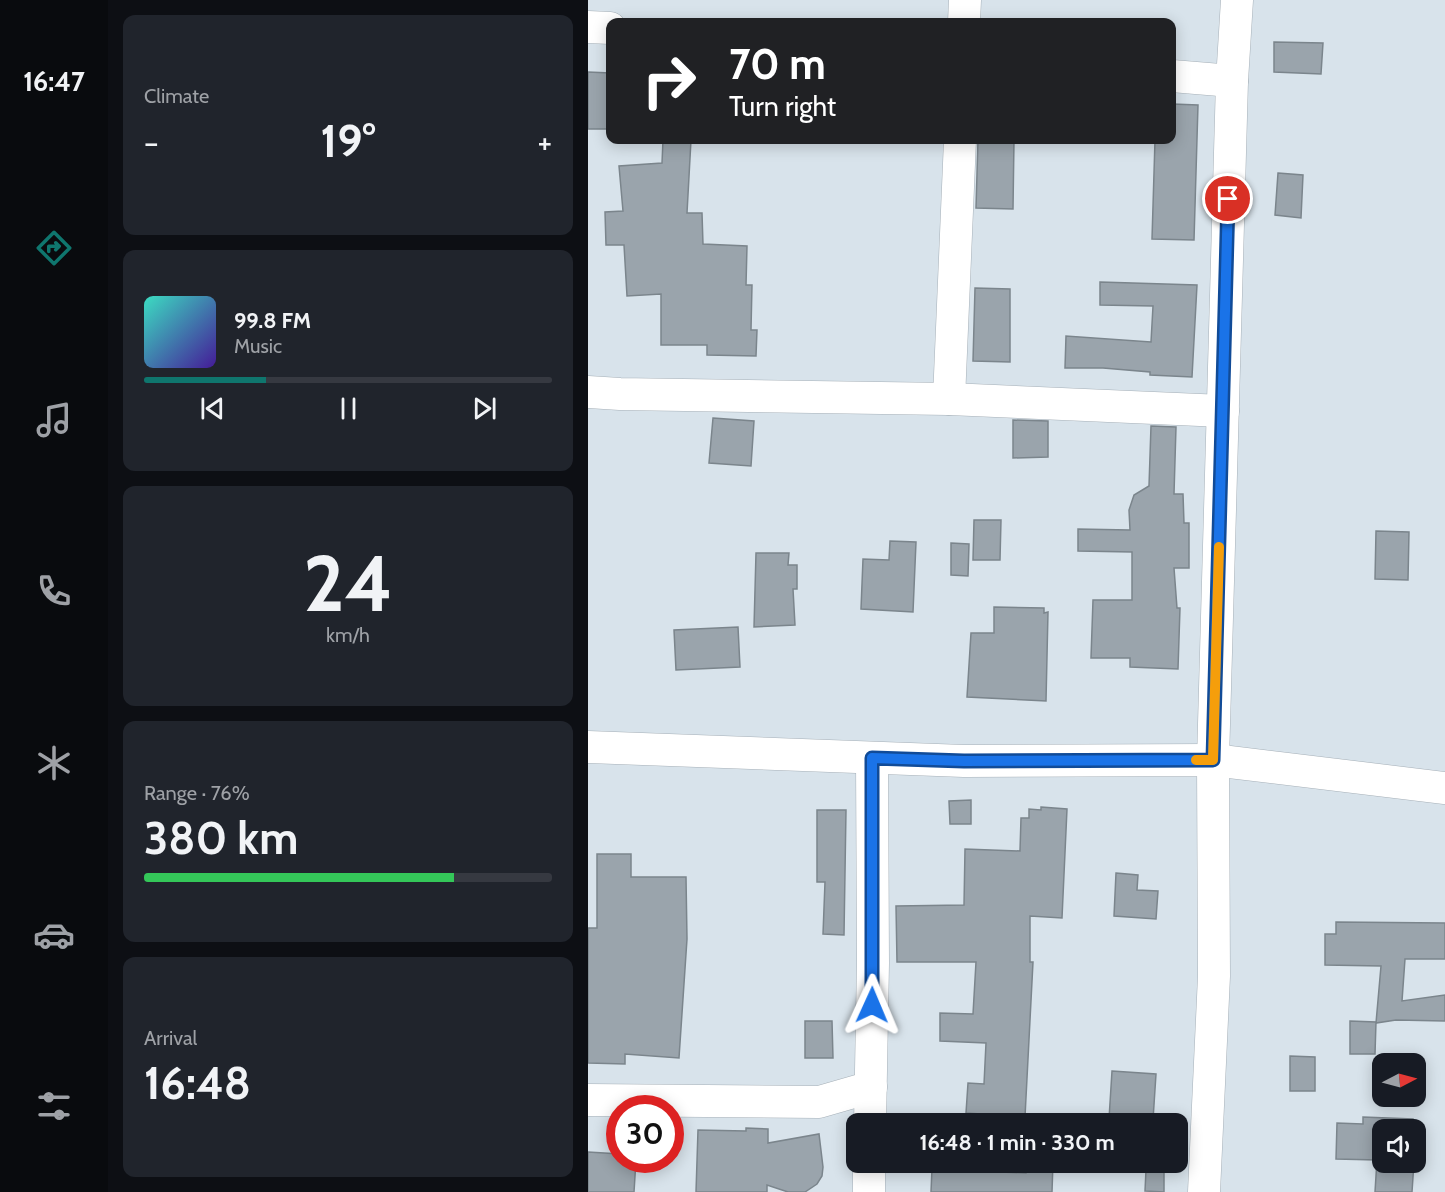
<!DOCTYPE html>
<html lang="en">
<head>
<meta charset="utf-8">
<style>
	:root { --surface:#171b24; --page:#20242c; --text:#f1f3f6; --muted:#9ea1a6; --line:#363941; --accent:#0f766e }
	body { margin:0; font-family:Cabin,sans-serif; background:var(--page); color:var(--text); height:100vh; display:flex; flex-direction:column; font-size:22px; white-space:nowrap }
	* { box-sizing:border-box; margin:0 }
	p { font-size:20px; color:var(--muted) }
	.icon { flex:none; width:33px; height:33px; fill:none; stroke:currentColor; stroke-width:2; stroke-linecap:round; stroke-linejoin:round }
	.map { position:relative; flex:1; overflow:hidden }
	.side { display:flex; flex-direction:column; gap:15px; padding:15px; background:#0d0f14; width:480px }
	.side>* { flex:none }
	.guide { position:absolute; left:18px; top:18px; width:570px; height:126px; border-radius:12px; box-shadow:0 3px 15px #0003; background:#202124; color:#fff; overflow:hidden }
	.needle { width:39px; rotate:84deg }
	.buttons { position:absolute; left:784px; top:1053px; display:grid; gap:12px }
	.buttons a { display:grid; place-items:center; width:54px; height:54px; border-radius:12px; background:var(--surface); box-shadow:0 3px 15px #0003; font-size:30px }
	.speed { position:absolute; left:18px; top:1095px; display:flex; gap:12px; font-size:30px; font-weight:700; text-align:center }
	.speed>* { display:grid; place-content:center; width:78px; height:78px; border-radius:50%; background:var(--surface); box-shadow:0 3px 15px #0003; line-height:1 }
	.speed .limit { border:9px solid #d22; background:#fff; color:#111 }
	.pin { position:absolute; display:grid; place-items:center; width:51px; height:51px; color:#fff; margin:-26px; border:3px solid #fff; border-radius:50%; box-shadow:0 2px 6px #0007 }
	.me { position:absolute; width:66px; margin:-33px; rotate:1deg; stroke-linejoin:round; filter:drop-shadow(0 0 4px #0008) }
	.turn { display:flex; align-items:center; gap:21px; height:126px; padding:0 24px; font-size:27px }
	.turn .icon { width:78px; height:78px; stroke-width:2.5 }
	.turn b { display:block; font-size:42px; line-height:51px }
	.big { font-size:45px; font-weight:700; line-height:1.1 }
	.side .card { flex:1; display:flex; flex-direction:column; justify-content:center; gap:9px; min-width:0; padding:0 21px; border-radius:12px; background:var(--page) }
	.side .dial { align-items:center; gap:0 }
	.dial b { font-size:78px; line-height:1 }
	.song { display:flex; align-items:center; gap:18px }
	.cover { width:72px; height:72px; border-radius:9px; background:linear-gradient(135deg,hsl(170 70% 55%),hsl(260 70% 35%)) }
	.played { height:6px; border-radius:3px; background:linear-gradient(90deg,var(--accent) 30%,var(--line) 30%) }
	.keys { display:flex; justify-content:space-around; direction:ltr }
	.heat { display:flex; justify-content:space-between; align-items:center; font-size:33px; direction:ltr }
	.charge { height:9px; border-radius:4px; background:linear-gradient(90deg,#34c759 76%,var(--line) 0) }
	.trip { position:absolute; left:258px; top:1113px; width:342px; height:60px; border-radius:12px; background:var(--surface); box-shadow:0 3px 15px #0003; font-weight:700; line-height:60px; text-align:center }
	main { display:flex; flex:1; min-height:0 }
	.tabs { display:flex; flex-direction:column; width:108px; justify-content:space-around; align-items:center; background:#090b0e; color:var(--muted) }
	.tabs .icon { width:42px; height:42px }
	.tabs .current { color:var(--accent) }
	.tabs b { font-size:27px; color:var(--text) }
	.map>svg:first-child { display:block }
</style>
</head>
<body>
<main>
<nav class="tabs">
<b>16:47</b>
<svg class="icon current" aria-label="directions" viewBox="0 0 24 24"><path d="M12 3l9 9-9 9-9-9zM9 14v-3h6M13 9l2 2-2 2"/></svg>
<svg class="icon" aria-label="music" viewBox="0 0 24 24"><path d="M9 18V5l10-2v13"/><circle cx="6" cy="18" r="3"/><circle cx="16" cy="16" r="3"/></svg>
<svg class="icon" aria-label="phone" viewBox="0 0 24 24"><path d="M5 4h4l2 5-3 2q2 4 5 5l2-3 5 2v4C11 20 4 13 5 4z"/></svg>
<svg class="icon" aria-label="climate" viewBox="0 0 24 24"><path d="M12 3v18M4 7l16 10M4 17L20 7"/></svg>
<svg class="icon" aria-label="car" viewBox="0 0 24 24"><path d="M5 17H2v-5l4-1 3-4h7l3 4 3 1v5h-3M9 17h6M6 11h13"/><circle cx="7" cy="17" r="2"/><circle cx="17" cy="17" r="2"/></svg>
<svg class="icon" aria-label="filters" viewBox="0 0 24 24"><path d="M4 7h16M4 17h16"/><circle cx="9" cy="7" r="2"/><circle cx="15" cy="17" r="2"/></svg>
</nav>
<section class="side">
<div class="card"><p>Climate</p>
<div class="heat"><a>−</a><b class="big">19°</b><a>+</a></div>
</div>
<div class="card">
<div class="song"><i class="cover"></i><div><b>99.8 FM</b><p>Music</p></div></div>
<div class="played"></div>
<div class="keys"><svg class="icon" aria-label="previous" viewBox="0 0 24 24"><path d="M18 5L8 12l10 7zM5 5v14"/></svg><svg class="icon" aria-label="pause" viewBox="0 0 24 24"><path d="M8 5v14M16 5v14"/></svg><svg class="icon" aria-label="next" viewBox="0 0 24 24"><path d="M6 5l10 7-10 7zM19 5v14"/></svg></div>
</div>
<div class="card dial"><b>24</b><p>km/h</p></div>
<div class="card"><p>Range · 76%</p><b class="big">380 km</b><div class="charge"></div></div>
<div class="card"><p>Arrival</p><b class="big">16:48</b></div>
</section>
<div class="map">
<svg width="857" height="1192" viewBox="0 0 857 1192">
	<rect width="100%" height="100%" fill="#d8e3eb"/>
	<!-- building -->
	<g fill="#9aa4ac" stroke="#7b858c" stroke-width="1.5">
		<polygon points="686,42 735,43 733,74 686,72"/>
		<polygon points="0,72 22,73 22,129 0,129"/>
		<polygon points="584,104 610,105 606,240 564,239 567,140 584,140"/>
		<polygon points="75,140 103,140 99,213 114,213 115,244 159,246 158,285 164,285 163,330 169,330 168,356 119,355 119,345 73,345 73,294 39,296 36,245 18,245 17,212 35,211 31,166 74,163"/>
		<polygon points="390,140 426,140 425,209 388,208"/>
		<polygon points="690,173 715,175 713,218 687,215"/>
		<polygon points="512,282 609,285 604,377 562,375 562,372 515,368 477,368 478,336 563,342 565,306 512,305"/>
		<polygon points="387,288 422,289 422,362 385,361"/>
		<polygon points="125,418 166,421 163,466 121,463"/>
		<polygon points="425,420 460,421 460,457 425,458"/>
		<polygon points="563,426 588,427 586,494 595,494 596,523 601,523 601,568 586,568 589,608 592,608 590,669 542,667 542,658 503,658 505,600 544,600 544,552 490,551 490,529 542,530 541,510 546,495 561,486"/>
		<polygon points="386,520 413,520 412,560 385,560"/>
		<polygon points="788,531 821,532 820,580 787,579"/>
		<polygon points="302,541 328,542 325,612 273,609 275,559 301,560"/>
		<polygon points="363,543 381,544 380,576 363,575"/>
		<polygon points="168,553 201,553 200,565 209,565 209,589 205,589 207,625 166,627"/>
		<polygon points="406,607 456,608 456,613 460,612 458,701 379,697 383,633 406,633"/>
		<polygon points="150,627 152,667 88,670 86,630"/>
		<polygon points="383,800 383,824 362,824 361,801"/>
		<polygon points="453,807 479,809 474,918 442,916 442,962 445,962 437,1117 378,1113 380,1083 396,1084 398,1043 352,1041 352,1013 385,1014 388,962 309,962 308,906 376,905 377,849 432,851 433,818 441,818 441,809 453,810"/>
		<polygon points="229,810 258,810 256,935 235,934 237,882 229,882"/>
		<polygon points="9,854 43,854 43,877 98,877 99,939 91,1058 37,1054 37,1064 0,1063 0,928 9,928"/>
		<polygon points="528,873 550,875 549,890 570,891 568,919 526,916"/>
		<polygon points="748,922 857,923 857,959 817,959 814,1001 857,995 857,1021 808,1020 788,1023 793,966 737,965 737,934 748,934"/>
		<polygon points="217,1021 244,1021 245,1058 217,1058"/>
		<polygon points="762,1021 788,1022 787,1054 762,1054"/>
		<polygon points="702,1056 727,1057 727,1091 702,1091"/>
		<polygon points="524,1071 568,1074 565,1120 557,1120 557,1122 521,1119"/>
		<polygon points="775,1117 825,1119 825,1130 795,1130 795,1162 826,1162 824,1192 787,1192 789,1160 748,1159 749,1123 775,1124"/>
		<polygon points="158,1128 180,1129 180,1143 231,1134 235,1167 234,1176 229,1184 217,1192 200,1192 179,1185 179,1192 108,1192 110,1130 158,1131"/>
		<polygon points="0,1152 32,1154 32,1160 48,1160 46,1192 0,1192"/>
		<polygon points="439,1162 465,1162 464,1192 343,1192 344,1169 438,1173"/>
		<polygon points="558,1170 576,1171 576,1192 557,1191"/>
	</g>
	<g fill="none" stroke-linecap="round" stroke-linejoin="round">
		<defs>
			<g id="minor">
				<polyline points="376,22 377,0"/>
				<polyline points="0,27 22,28"/>
				<polyline points="584,76 644,81"/>
				<polyline points="0,392 32,394 361,399 635,411"/>
				<polyline points="361,399 372,140"/>
				<polyline points="0,747 376,761 625,760 857,788"/>
				<polyline points="0,1100 231,1102 283,1087"/>
				<polyline points="282,1124 285,963 284,758"/>
				<polyline points="281,1192 281,1162"/>
				<polyline points="616,1192 626,976 625,760 644,81 649,0"/>
			</g>
		</defs>
		<!-- minor casing -->
		<use href="#minor" stroke="#a6b0b8" stroke-width="33"/>
		<!-- minor -->
		<use href="#minor" stroke="#fff" stroke-width="32"/>
	</g>
	<g fill="none" stroke-linecap="round" stroke-linejoin="round">
		<defs>
			<polyline id="route" points="284,1005 284,758 376,761 625,760 640,199"/>
		</defs>
		<!-- route casing -->
		<use href="#route" stroke="#114b97" stroke-width="15"/>
		<!-- route -->
		<use href="#route" stroke="#1a73e8" stroke-width="10"/>
		<!-- slow -->
		<polyline stroke="#f59e0b" stroke-width="10" points="608,760 625,760 631,547"/>
	</g>
</svg>
<div class="buttons">
<a><svg class="needle" viewBox="-14 -14 28 28"><path d="M0-13l5 13h-10z" fill="#e53935"/><path d="M0 13l5-13h-10z" fill="#9ea1a6"/></svg></a>
<a><svg class="icon" aria-label="sound" viewBox="0 0 24 24"><path d="M4 9h4l5-4v14l-5-4H4zM17 9q2 3 0 6"/></svg></a>
</div>
<div class="speed"><div class="limit">30</div></div>
<div class="pin" style="left:640px;top:199px;background:#d93025"><svg class="icon" aria-label="arrive" viewBox="0 0 24 24"><path d="M6 21V4h12l-3 4 3 4H6"/></svg></div>
<svg class="me" style="left:284px;top:1005px" viewBox="-20 -20 40 40"><path d="M0-17L14 15 0 8-14 15z" fill="#1a73e8" stroke="#fff" stroke-width="4"/></svg>
<div class="trip">16:48 · 1 min · 330 m</div>
<div class="guide">
<div class="turn"><svg class="icon" aria-label="right" viewBox="0 0 24 24"><path d="M7 20v-9h11M14 6l5 5-5 5"/></svg><div><b>70 m</b>Turn right</div></div>
</div>
</div>
</main>
</body>
</html>
